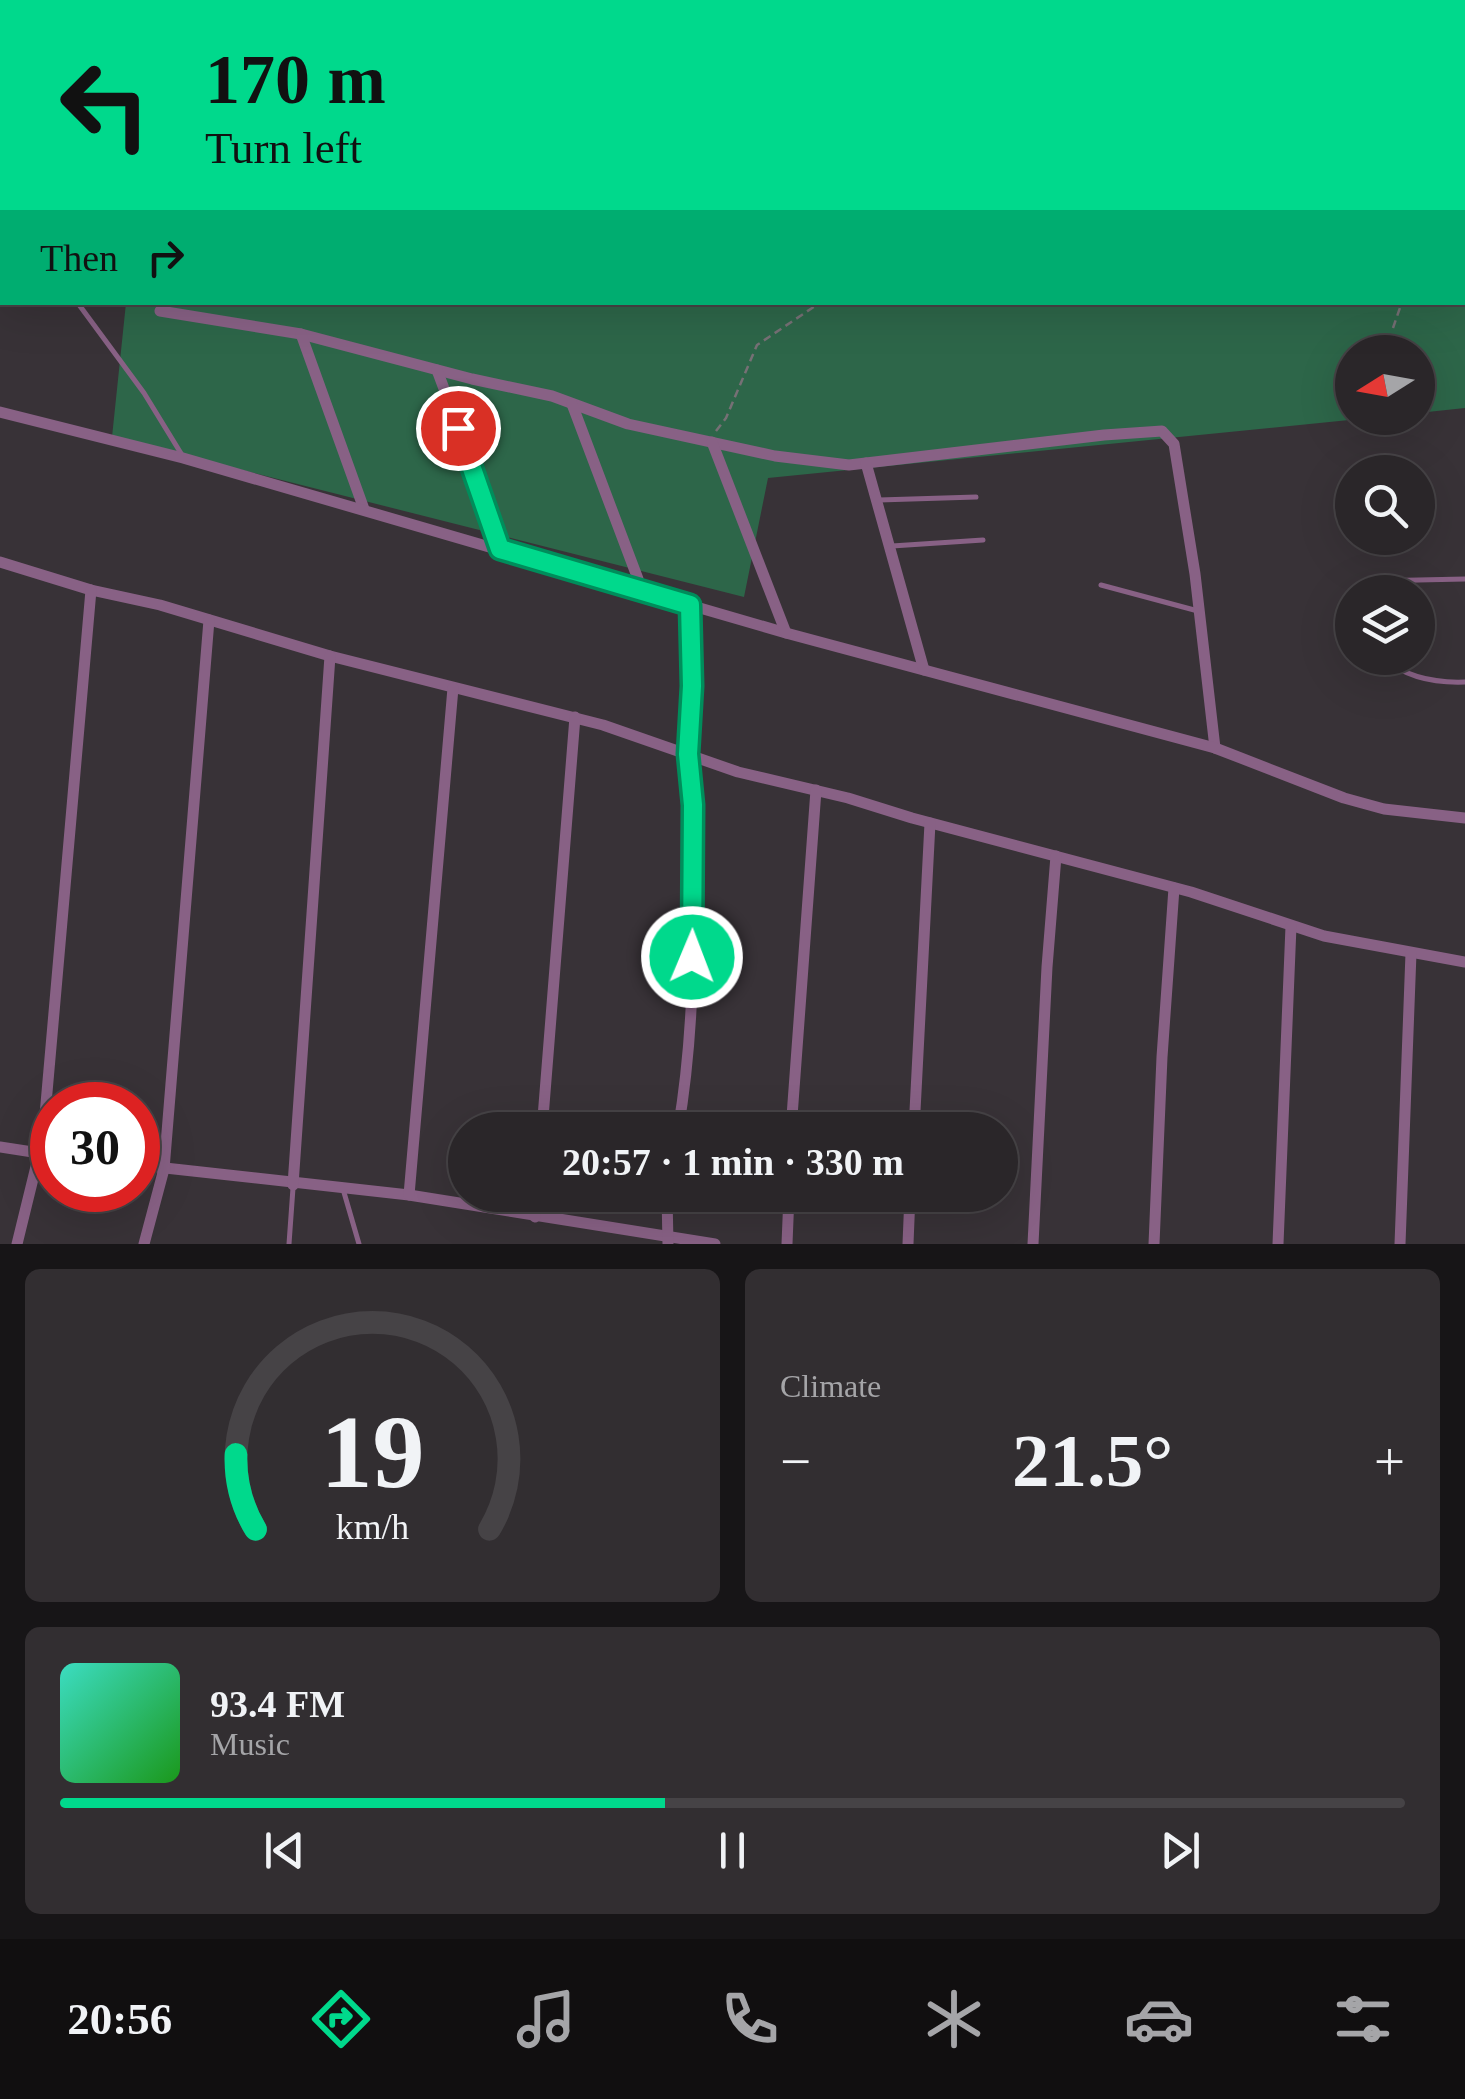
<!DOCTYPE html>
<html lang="en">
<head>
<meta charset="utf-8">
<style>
	:root { --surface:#2a2629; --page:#322e31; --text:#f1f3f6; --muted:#a5a5a8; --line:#464346; --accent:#00d98c }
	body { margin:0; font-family:"Times New Roman",serif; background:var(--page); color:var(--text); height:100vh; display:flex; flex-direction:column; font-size:38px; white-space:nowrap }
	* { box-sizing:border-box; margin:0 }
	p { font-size:32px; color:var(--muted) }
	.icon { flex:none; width:55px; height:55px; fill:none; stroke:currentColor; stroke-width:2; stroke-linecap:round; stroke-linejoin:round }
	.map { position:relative; height:1244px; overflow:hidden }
	.sheet { display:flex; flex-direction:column; gap:25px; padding:25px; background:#171517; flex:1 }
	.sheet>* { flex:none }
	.hud { position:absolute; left:0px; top:0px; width:1465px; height:305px; box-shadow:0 10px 40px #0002,0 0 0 2px var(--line); background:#00d98c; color:#111; overflow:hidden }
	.needle { width:65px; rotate:259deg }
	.controls { position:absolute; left:1335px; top:335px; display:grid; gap:20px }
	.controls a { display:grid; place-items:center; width:100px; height:100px; border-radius:50%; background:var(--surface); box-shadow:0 10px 40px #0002,0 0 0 2px var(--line); font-size:50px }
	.speed { position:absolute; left:30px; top:1082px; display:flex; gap:20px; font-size:50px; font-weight:700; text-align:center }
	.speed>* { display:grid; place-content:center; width:130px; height:130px; border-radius:50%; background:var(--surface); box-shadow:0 10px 40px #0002,0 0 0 2px var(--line); line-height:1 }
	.speed .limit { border:15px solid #d22; background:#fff; color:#111 }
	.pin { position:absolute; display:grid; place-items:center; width:85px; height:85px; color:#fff; margin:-42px; border:5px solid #fff; border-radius:50%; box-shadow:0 2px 10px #0007 }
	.me { position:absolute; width:110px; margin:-55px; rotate:1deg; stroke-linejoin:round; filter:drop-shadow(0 0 8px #0008) }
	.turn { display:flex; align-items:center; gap:35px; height:210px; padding:0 40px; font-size:45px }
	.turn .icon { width:130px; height:130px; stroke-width:2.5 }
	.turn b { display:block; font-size:70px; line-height:85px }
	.then { display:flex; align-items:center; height:95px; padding:0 40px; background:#0003; gap:20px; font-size:38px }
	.big { font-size:75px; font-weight:700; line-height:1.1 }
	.sheet .card { flex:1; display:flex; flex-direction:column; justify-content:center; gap:15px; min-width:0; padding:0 35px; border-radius:15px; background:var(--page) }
	.sheet .dial { align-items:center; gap:0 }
	.dial svg { height:260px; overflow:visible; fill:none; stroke:var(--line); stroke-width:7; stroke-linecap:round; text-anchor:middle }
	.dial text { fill:var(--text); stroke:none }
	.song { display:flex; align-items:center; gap:30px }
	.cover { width:120px; height:120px; border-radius:15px; background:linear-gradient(135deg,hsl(170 70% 55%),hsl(120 70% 35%)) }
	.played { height:10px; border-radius:5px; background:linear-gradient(90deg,var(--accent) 45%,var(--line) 45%) }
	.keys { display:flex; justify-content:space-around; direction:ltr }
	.heat { display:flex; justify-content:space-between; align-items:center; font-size:55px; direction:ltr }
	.sheet .tiles { flex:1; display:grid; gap:25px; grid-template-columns:1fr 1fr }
	.card:last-child { grid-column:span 2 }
	.trip { position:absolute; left:448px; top:1112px; width:570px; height:100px; border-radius:50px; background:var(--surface); box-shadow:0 10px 40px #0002,0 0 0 2px var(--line); font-weight:700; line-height:100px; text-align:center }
	.dock { display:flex; height:160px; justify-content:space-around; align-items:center; background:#110f10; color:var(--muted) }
	.dock .icon { width:70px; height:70px }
	.dock .active { color:var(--accent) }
	.dock b { font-size:45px; color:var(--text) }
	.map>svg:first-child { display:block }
</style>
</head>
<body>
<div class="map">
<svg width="1465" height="1244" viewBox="0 0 1465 1244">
	<rect width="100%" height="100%" fill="#383237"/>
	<!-- green -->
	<polygon fill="#2d6649" points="865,0 1465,0 1465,408 1418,413 1418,352 1352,352 1352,418 1369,418 768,478 744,597 112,437 126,303 1462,302 1462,2 849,2"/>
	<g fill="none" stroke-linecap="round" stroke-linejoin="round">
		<!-- path -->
		<g stroke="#767075" stroke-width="2.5" stroke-dasharray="8 5" stroke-linecap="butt">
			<polyline points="1462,22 1465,22"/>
			<polyline points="1462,41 1465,43"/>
			<polyline points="1462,222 1465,222"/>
			<polyline points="1393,328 1402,302"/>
			<polyline points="716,431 726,418 757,345 821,302"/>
		</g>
		<!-- lane -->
		<g stroke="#886185" stroke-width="5">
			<polyline points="0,200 2,203"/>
			<polyline points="77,302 144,393 182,455"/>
			<polyline points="879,500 976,497"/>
			<polyline points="892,546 983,540"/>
			<polyline points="1371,581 1465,579"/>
			<polyline points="1101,585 1198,611"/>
			<path d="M1385 659C1407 678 1437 683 1465 682"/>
			<polyline points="343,1189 359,1244"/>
			<polyline points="289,1244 293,1188"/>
		</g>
		<!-- street -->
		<g stroke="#886185" stroke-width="11">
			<polyline points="160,311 301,334 472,379 552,396 628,424 775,456 849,465 1104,435 1162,431 1174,444 1195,574 1215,748"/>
			<polyline points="301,334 364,509"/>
			<polyline points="437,370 480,485 500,549"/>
			<polyline points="572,404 638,579 638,590"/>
			<polyline points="0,412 183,458 786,633 1215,748 1344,798 1384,809 1465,818"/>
			<polyline points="712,442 786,633"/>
			<polyline points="866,463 924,670"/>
			<polyline points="0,562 91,590 160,605 330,656 603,725 738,772 848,798 912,818 1191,892 1324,936 1465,962"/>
			<polyline points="542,1130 575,717"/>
			<path d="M678 1130C699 1007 694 881 688 758 687 735 691 712 692 689 693 661 691 633 690 605"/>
			<polyline points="791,1130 816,790"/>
			<polyline points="914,1130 930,823"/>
			<polyline points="0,1147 52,1155"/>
			<polyline points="138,1165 409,1195 715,1244"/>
			<polyline points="293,1185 330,656"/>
			<polyline points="409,1195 453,688"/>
			<polyline points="667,1195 668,1244"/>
			<polyline points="535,1217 537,1195"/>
			<polyline points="17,1244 43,1138 91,590"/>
			<polyline points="144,1244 164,1169 209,620"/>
			<polyline points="787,1244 789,1195"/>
			<polyline points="908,1244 910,1195"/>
			<polyline points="1033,1244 1047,967 1056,856"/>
			<polyline points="1154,1244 1162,1057 1174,888"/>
			<polyline points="1278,1244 1291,926"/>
			<polyline points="1400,1244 1411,953"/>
		</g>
	</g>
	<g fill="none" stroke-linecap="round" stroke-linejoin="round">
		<defs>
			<polyline id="route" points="458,428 500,549 690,605 692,686 688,754 693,805 692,957"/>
		</defs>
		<!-- route casing -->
		<use href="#route" stroke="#008d5b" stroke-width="25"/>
		<!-- route -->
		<use href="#route" stroke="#00d98c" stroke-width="18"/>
	</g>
</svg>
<div class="controls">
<a><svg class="needle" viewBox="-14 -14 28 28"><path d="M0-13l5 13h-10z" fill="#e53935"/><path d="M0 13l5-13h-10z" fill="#a5a5a8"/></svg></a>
<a><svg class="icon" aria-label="search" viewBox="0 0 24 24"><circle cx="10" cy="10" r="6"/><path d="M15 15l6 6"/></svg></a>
<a><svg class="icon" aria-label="layers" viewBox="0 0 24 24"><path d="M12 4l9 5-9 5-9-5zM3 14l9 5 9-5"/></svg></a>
</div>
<div class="speed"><div class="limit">30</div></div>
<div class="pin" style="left:458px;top:428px;background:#d93025"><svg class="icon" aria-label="arrive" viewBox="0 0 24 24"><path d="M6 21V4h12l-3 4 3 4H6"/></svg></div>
<svg class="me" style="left:692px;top:957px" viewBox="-20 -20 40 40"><circle r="17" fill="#00d98c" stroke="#fff" stroke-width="3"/><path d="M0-11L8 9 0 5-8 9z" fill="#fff"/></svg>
<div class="trip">20:57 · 1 min · 330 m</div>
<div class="hud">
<div class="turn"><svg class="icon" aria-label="left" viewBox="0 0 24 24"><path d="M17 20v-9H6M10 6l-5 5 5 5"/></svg><div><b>170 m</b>Turn left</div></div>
<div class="then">Then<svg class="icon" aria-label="right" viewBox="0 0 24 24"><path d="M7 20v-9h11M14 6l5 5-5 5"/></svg></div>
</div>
</div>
<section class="sheet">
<div class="tiles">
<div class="card dial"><svg viewBox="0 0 100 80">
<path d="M14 69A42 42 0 1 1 86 69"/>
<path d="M14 69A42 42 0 0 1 8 46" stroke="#00d98c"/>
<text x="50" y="56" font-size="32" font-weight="700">19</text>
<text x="50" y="72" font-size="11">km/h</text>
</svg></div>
<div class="card"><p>Climate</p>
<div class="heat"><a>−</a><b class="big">21.5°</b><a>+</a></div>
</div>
<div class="card">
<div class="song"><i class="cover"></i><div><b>93.4 FM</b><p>Music</p></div></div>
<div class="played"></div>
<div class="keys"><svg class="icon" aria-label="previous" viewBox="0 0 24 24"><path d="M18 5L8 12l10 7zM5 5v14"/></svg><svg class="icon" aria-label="pause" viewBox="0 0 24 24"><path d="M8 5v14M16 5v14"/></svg><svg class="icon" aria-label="next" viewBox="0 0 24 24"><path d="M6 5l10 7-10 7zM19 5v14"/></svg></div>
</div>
</div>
</section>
<nav class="dock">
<b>20:56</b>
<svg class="icon active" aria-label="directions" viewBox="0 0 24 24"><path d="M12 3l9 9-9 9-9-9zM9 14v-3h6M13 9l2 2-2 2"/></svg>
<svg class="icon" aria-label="music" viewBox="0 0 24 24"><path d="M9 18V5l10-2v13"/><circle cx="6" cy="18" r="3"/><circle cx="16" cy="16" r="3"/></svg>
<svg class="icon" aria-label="phone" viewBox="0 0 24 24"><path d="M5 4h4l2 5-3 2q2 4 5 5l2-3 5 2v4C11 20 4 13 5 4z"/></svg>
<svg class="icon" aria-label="climate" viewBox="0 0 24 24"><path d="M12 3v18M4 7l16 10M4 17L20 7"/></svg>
<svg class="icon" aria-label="car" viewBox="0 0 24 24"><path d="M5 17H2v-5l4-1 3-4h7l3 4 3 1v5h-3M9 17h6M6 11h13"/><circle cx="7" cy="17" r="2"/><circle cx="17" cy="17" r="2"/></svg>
<svg class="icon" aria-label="filters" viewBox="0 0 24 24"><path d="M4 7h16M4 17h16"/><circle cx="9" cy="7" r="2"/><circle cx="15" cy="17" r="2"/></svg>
</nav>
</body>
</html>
